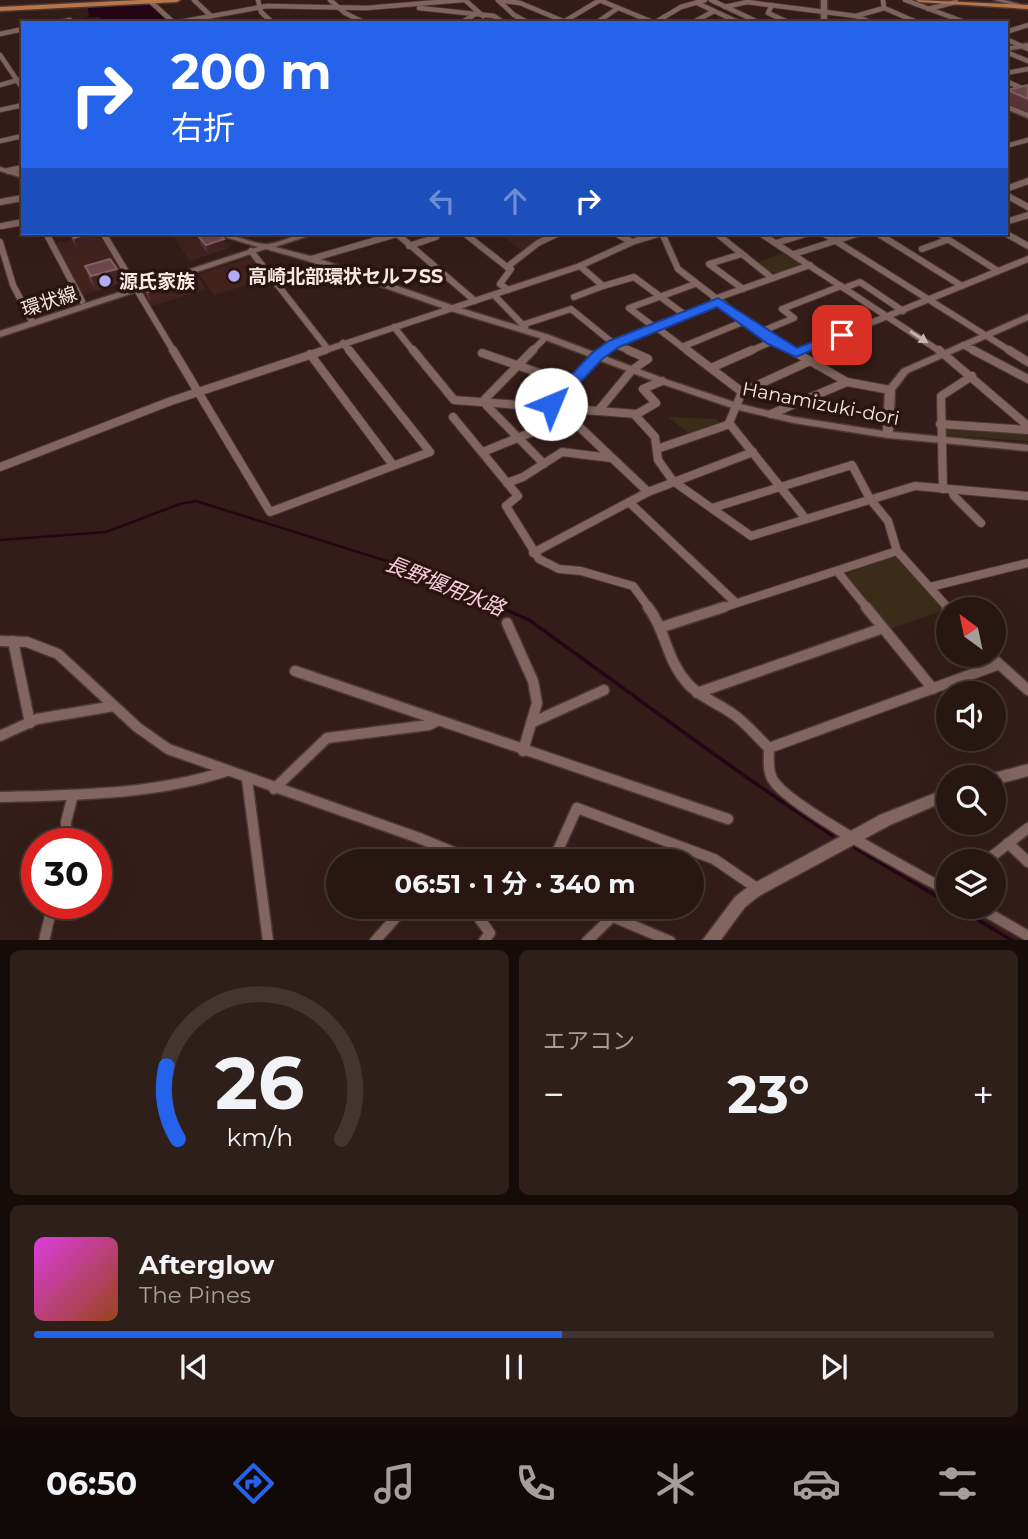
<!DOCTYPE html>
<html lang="ja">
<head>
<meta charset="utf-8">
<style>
	:root { --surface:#271612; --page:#2f1f1b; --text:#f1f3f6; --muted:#a49f9f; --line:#433532; --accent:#2563eb }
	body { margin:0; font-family:Montserrat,"Noto Sans JP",sans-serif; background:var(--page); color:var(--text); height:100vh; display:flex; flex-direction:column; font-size:26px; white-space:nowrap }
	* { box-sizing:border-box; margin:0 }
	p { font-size:23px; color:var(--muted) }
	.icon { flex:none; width:38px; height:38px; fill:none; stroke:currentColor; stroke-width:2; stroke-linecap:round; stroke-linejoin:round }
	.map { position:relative; height:940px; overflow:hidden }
	.details { display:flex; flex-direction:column; gap:10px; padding:10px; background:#150c0a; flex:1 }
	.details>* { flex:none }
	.banner { position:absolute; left:21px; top:21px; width:987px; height:214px; border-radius:0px; box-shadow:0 7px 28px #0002,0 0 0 2px var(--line); background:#2563eb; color:#fff; overflow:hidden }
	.needle { width:46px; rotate:327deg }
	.fabs { position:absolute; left:936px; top:597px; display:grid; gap:14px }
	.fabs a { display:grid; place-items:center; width:70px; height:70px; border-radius:50%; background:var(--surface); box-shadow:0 7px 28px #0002,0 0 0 2px var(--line); font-size:35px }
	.speed { position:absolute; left:21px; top:828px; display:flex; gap:14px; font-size:35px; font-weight:700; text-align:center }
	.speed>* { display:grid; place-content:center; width:91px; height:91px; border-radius:50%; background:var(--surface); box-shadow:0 7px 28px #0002,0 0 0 2px var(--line); line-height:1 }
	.speed .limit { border:10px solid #d22; background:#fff; color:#111 }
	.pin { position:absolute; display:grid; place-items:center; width:60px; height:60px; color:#fff; margin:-30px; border-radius:14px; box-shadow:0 4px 10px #0006 }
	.me { position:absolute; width:77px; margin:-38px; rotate:45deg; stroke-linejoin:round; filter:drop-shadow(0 0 5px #0008) }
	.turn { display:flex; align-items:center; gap:24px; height:147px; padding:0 35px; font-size:32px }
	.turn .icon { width:91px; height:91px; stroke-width:2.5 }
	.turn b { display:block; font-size:49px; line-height:60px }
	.lanes { display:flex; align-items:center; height:66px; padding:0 35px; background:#0003; justify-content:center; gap:35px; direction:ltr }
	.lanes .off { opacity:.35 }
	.big { font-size:52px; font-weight:700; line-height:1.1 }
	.details .widget { flex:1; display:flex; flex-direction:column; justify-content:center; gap:10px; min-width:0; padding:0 24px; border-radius:10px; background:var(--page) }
	.details .dial { align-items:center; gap:0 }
	.dial svg { height:182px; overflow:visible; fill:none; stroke:var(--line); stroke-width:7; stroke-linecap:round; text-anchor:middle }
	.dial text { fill:var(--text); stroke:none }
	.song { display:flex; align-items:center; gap:21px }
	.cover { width:84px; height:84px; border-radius:10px; background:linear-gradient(135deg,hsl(300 70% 55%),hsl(20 70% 35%)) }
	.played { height:7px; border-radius:4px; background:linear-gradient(90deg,var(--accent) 55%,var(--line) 55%) }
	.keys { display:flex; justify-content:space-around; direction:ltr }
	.heat { display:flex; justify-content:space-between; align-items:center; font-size:38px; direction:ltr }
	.details .tiles { flex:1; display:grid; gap:10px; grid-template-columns:1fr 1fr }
	.widget:last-child { grid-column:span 2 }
	.trip { position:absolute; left:326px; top:849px; width:378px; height:70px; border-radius:35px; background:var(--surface); box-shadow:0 7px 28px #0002,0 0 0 2px var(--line); font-weight:700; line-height:70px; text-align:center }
	.tabs { display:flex; height:112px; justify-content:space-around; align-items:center; background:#100907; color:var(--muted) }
	.tabs .icon { width:49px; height:49px }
	.tabs .active { color:var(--accent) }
	.tabs b { font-size:32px; color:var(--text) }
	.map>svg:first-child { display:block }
</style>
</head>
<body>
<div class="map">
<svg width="1028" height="941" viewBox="0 0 1028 941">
	<rect width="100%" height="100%" fill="#341d18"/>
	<!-- built -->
	<g fill="#41231c">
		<polygon points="98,233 127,281 82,296 54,244"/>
		<polygon points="171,233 199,233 232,243 230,248 190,261"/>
		<polygon points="499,233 555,233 523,252"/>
		<polygon points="253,257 270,278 214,295 199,274"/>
		<polygon points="196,274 206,289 149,307 141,292"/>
	</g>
	<!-- green -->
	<g fill="#3a2c19">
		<path d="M787 251 803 264C780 272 776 279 757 263Z"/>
		<polygon points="668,417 716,419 720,423 690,434"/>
		<polygon points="944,427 1028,433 1028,441 944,435"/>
		<polygon points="892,556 899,558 944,610 890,629 846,574"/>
	</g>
	<!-- water -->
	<polygon fill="#250617" points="152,4 171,23 107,23 99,17 86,18 89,16 88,8"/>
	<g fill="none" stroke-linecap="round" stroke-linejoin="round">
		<!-- stream-far2 -->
		<polyline stroke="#250617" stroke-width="2" points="2,230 12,227"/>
		<!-- stream-far1 -->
		<polyline stroke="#250617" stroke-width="2.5" points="0,540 106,532 180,504 196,501 390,562 420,579 504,609"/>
		<!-- stream -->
		<g stroke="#250617" stroke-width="3.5">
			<path d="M500 607 529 620C630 692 729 768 833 836"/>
			<polyline points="855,848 948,903"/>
			<polyline points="955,906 1013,941"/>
		</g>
		<defs>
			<g id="street-far3">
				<polyline points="194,0 211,16"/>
				<polyline points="258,0 261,12 273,23"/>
				<polyline points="330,0 345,13 365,23"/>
				<polyline points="465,0 483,16"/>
				<polyline points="498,0 520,3 568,23"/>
				<polyline points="498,0 514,15 529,23"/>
				<polyline points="599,0 655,23"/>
				<polyline points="711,0 760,23"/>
				<polyline points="883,0 884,8 919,23"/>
				<polyline points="905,0 967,23"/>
				<polyline points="150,1 174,23"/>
				<polyline points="697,3 740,23"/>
				<polyline points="772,5 768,13 790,23"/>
				<polyline points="725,7 747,2 856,16 872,23"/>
				<polyline points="419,8 494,16 504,23"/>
				<polyline points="928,9 956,2"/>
				<polyline points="856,16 884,8"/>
				<polyline points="565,21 600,0"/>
				<polyline points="55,23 70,20 73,23"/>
				<polyline points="174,23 267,6 366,8 463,0"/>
				<polyline points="469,23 464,21 474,15"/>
				<polyline points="596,23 618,8"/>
				<polyline points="654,23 681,7 705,0"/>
				<polyline points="692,23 714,11"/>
				<polyline points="1006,32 1028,25"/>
				<polyline points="0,34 23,29"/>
				<polyline points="1006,39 1028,49"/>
				<polyline points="1006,52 1028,61"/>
				<polyline points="0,55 23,89"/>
				<polyline points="1006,73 1028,69"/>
				<polyline points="1006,81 1028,91"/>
				<polyline points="0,85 18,80"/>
				<polyline points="0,110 23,105"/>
				<polyline points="0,141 23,136"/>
				<polyline points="1006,146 1028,140"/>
			</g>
			<g id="street-far2">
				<polyline points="8,171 23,168"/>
				<polyline points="1006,189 1028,181"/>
				<polyline points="1006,195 1028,207"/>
				<polyline points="0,202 23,198"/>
				<polyline points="1006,222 1028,215"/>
				<polyline points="2,226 23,222"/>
				<polyline points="46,233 82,301"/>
				<polyline points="103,233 174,352"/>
				<polyline points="396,233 475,301"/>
				<polyline points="464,233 507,267"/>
				<polyline points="615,233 632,242"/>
				<polyline points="662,233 678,269 760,332 795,352"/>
				<polyline points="716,233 772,278"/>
				<polyline points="760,233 941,352"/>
				<polyline points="823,233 1012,352"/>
				<polyline points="877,233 962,286"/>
				<polyline points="938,233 998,271"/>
				<polyline points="1005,233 1028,246"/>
				<polyline points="0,242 13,285 33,323"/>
				<polyline points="776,243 809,233"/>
				<polyline points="409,246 436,237 432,233"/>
				<polyline points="922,249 947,240"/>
				<polyline points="251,251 327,348"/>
				<polyline points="742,254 709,264 743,289"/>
				<polyline points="794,254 860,233"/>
				<polyline points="311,259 397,234"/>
				<polyline points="580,266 603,286 634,277 685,315"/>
				<polyline points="844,288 860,282 903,311"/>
				<polyline points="508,290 500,284 511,269 507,267 538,243 559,233"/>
				<polyline points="494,295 525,327"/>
				<polyline points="574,297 603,286"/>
				<polyline points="714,299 810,265"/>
				<polyline points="525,324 571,309 614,344 632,352"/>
				<polyline points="394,327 414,352"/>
				<polyline points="654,327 629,308 695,284"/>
				<polyline points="656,327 689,352"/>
				<polyline points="760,332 794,318 782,309 841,286"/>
				<polyline points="343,343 350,352"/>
				<polyline points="963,345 976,352"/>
				<polyline points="682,347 745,321"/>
				<polyline points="320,352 580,266 632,242 662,233"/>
				<polyline points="531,352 546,337"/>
				<polyline points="604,352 614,344 718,302"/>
				<polyline points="748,352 773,341"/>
				<polyline points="799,352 1028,259"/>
			</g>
			<g id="street-far1">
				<polyline points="173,350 270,512 430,452 349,350"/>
				<polyline points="413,350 454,400 637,414 656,403 643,389 662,381"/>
				<polyline points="533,350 485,399 487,406 544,464"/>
				<polyline points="687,350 742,392"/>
				<polyline points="791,350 847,382 890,390"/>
				<polyline points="939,350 1028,426"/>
				<polyline points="973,350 1028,379"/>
				<polyline points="1009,350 1028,362"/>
				<polyline points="482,353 571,384"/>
				<polyline points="796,353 803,350"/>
				<polyline points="310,354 393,465"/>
				<polyline points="711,368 752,350"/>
				<polyline points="550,406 606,350"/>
				<polyline points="562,407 569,417 648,492"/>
				<polyline points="599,410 632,370 648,359 628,350"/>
				<polyline points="634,414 655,437 658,460 673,481 751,536 915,486 1028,496"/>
				<polyline points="771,414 847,382"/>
				<polyline points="453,417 518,496 506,506 539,559 559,569 581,571 633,586 650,609"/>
				<polyline points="940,424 1028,430"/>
				<polyline points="657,449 730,424"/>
				<polyline points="483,452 569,417"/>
				<polyline points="0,467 171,401 325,350"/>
				<polyline points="507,483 523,477 562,452 611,458"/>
				<polyline points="943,489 941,396 972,376"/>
				<polyline points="952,490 954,496 981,523"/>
				<polyline points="630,503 736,603"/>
				<polyline points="712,508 852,465 870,499 888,521 897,551 949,609"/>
				<polyline points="806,519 729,423 742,392 810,361"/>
				<polyline points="533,553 648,492 753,452"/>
				<polyline points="837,571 868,609"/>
				<polyline points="930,587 1028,563"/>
				<polyline points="719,609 897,551"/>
			</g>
			<g id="street">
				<path d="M648 607C667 632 665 658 688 684 701 698 718 703 733 714 746 723 757 737 769 748 769 758 767 771 773 780 789 807 914 872 948 891"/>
				<polyline points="866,607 933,689"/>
				<polyline points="947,607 949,609"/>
				<polyline points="507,623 533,681 537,703 523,751"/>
				<polyline points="662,627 724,607"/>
				<polyline points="0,641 27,642 58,654 137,727 168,749 419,838 475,861"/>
				<polyline points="13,641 30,723"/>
				<polyline points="988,654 1028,690"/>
				<polyline points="295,671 728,819"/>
				<polyline points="697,693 883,628"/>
				<polyline points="531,723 604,690"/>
				<polyline points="0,736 37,719 114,706"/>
				<polyline points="769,748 997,665"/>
				<polyline points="247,779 268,941"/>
				<polyline points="274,789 327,738 429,725 437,721"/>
				<path d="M0 797C77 795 153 795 227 771"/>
				<polyline points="1008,843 1028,862"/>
				<polyline points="67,844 66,822 73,795"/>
				<polyline points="553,861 577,808 714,859 758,889"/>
				<polyline points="986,861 1028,828"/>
				<polyline points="470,906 490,933 484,941"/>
				<polyline points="587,906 670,941"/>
				<polyline points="976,906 1028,936"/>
				<polyline points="44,941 53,903"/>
				<polyline points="375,941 406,906"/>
				<polyline points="587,941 612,917"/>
			</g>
			<g id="secondary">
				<rect x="821" y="0" width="6" height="23"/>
				<polygon points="994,0 1004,0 1026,6 1023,8"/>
				<polygon points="1028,43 1028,47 1006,51 1006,47"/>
				<polygon points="1006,104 1028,113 1028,118 1006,109"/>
				<polygon points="0,167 23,174 23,178 0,171"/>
				<path d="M212 233C231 232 254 245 268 244 283 242 296 233 312 233L311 235 275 247 314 257 457 307 549 335 665 379 740 404 794 417 883 431 885 390 902 369 1028 314V320L908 373 895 390 893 432 1028 445V451L888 438 794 423 735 409 659 383 543 339 451 311 308 261 266 249 0 337V331L258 247Z"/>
				<polygon points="1028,764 1028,776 994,785 994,777 988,777 994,773"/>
				<polygon points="948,788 948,800 890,825 759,896 745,907 720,941 702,941 735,897 749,886 880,815"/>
			</g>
			<g id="primary">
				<polygon points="139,0 180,0 177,2 0,11 0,7"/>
				<polygon points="916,0 1028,5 1028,9 919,2"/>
			</g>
		</defs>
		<!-- street-far3 casing -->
		<use href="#street-far3" stroke="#4c3835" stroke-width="6"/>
		<!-- street-far2 casing -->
		<use href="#street-far2" stroke="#4c3835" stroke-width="8"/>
		<!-- street-far1 casing -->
		<use href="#street-far1" stroke="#4c3835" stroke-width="10"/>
		<!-- street casing -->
		<use href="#street" stroke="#4c3835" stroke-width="13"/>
		<!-- secondary casing -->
		<use href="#secondary" stroke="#4c3835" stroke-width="3"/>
		<!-- primary casing -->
		<use href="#primary" stroke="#4c3835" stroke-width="3"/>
		<!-- street-far3 -->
		<use href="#street-far3" stroke="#81655e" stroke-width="4.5"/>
		<!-- street-far2 -->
		<use href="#street-far2" stroke="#81655e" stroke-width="6"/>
		<!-- street-far1 -->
		<use href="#street-far1" stroke="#81655e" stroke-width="8"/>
		<!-- street -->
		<use href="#street" stroke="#81655e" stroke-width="10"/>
		<!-- secondary -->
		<use href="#secondary" fill="#81655e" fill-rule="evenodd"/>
		<!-- primary -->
		<use href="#primary" fill="#b9764a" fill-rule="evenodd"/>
	</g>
	<!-- wall -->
	<g fill="#5b353a">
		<polygon points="1028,85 1028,112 1006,103 1007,90"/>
		<polygon points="70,233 87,234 90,243 76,247 72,240"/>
		<polygon points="199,237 226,248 208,253 201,245"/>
		<polygon points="85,266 117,269 120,282 95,290 89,279"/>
		<polygon points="142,283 157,290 159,298 150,301 145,292"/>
	</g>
	<!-- shaded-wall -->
	<g fill="#442325">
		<polygon points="87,234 90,243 76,247 74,238"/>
		<polygon points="224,239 226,248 208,253 206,245"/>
		<polygon points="117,269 120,282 95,290 91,276"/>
		<polygon points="157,290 159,298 150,301 148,292"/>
	</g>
	<!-- building -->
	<g fill="#6c484c" stroke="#826164" stroke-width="2">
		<polygon points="1028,85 1028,99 1007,90"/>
		<polygon points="70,233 86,233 87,234 74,238"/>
		<polygon points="212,233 218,233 224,239 206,245 199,237"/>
		<polygon points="110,259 117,269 91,276 85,266"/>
		<polygon points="151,280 157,290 148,292 142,283"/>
	</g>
	<!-- one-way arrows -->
	<defs><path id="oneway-solid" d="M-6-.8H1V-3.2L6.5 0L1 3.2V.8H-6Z" transform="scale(1.75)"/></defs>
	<use fill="#c8b4ae" href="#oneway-solid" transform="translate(919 337) rotate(33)"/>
	<!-- route -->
	<polygon fill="#2563eb" stroke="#184099" stroke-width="2" points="718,298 797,348 842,331 849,335 796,357 768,344 717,307 619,347 602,359 556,408 551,409 544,404 592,353 609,341"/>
	<!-- markers -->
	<g fill="#b1adfa" stroke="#2a140f" stroke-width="2.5">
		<circle cx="234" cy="276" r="7"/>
		<circle cx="105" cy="281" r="7"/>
	</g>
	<g text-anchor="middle" stroke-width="7" stroke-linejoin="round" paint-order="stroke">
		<!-- poi labels -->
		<g font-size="19" font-weight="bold" fill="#f8e8e4" stroke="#2a140f" text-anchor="start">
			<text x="248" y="283">高崎北部環状セルフSS</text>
			<text x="119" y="288">源氏家族</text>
		</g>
		<!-- street labels -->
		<g font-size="19" fill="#f8e8e4" stroke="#2a140f">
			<text transform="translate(49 301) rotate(-18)" y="7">環状線</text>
			<text transform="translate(821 403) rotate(11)" y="7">Hanamizuki-dori</text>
		</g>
		<!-- water labels -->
		<g font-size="21" font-style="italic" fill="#f8cde0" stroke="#2a140f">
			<text transform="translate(445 586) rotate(22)" y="7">長野堰用水路</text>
		</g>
	</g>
</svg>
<div class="fabs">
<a><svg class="needle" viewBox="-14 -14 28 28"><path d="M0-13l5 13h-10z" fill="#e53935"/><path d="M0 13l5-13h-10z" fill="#a49f9f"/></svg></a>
<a><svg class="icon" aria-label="sound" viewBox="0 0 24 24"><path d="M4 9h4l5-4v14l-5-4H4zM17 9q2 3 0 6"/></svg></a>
<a><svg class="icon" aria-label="search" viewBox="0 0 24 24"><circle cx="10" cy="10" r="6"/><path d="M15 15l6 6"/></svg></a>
<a><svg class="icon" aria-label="layers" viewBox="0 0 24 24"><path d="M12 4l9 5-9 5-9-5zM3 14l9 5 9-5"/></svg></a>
</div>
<div class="speed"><div class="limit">30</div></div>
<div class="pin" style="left:842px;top:335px;background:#d93025"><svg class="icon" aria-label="arrive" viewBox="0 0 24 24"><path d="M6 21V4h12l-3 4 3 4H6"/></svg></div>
<svg class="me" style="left:551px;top:404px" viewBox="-20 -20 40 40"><circle r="19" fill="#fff"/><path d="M0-13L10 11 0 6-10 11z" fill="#2563eb"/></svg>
<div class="trip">06:51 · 1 分 · 340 m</div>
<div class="banner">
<div class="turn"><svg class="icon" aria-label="right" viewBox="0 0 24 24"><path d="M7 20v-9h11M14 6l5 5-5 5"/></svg><div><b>200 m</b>右折</div></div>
<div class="lanes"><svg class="icon off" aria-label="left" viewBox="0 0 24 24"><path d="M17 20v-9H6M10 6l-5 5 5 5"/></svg><svg class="icon off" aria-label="ahead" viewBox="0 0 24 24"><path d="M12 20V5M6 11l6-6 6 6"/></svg><svg class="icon" aria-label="right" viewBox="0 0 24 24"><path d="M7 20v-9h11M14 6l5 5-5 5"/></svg></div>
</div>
</div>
<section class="details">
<div class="tiles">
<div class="widget dial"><svg viewBox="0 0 100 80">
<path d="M14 69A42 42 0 1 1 86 69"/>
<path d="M14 69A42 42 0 0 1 9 37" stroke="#2563eb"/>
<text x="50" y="56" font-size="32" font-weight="700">26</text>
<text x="50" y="72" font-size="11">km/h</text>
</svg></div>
<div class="widget"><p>エアコン</p>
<div class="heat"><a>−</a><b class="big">23°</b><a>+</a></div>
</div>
<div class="widget">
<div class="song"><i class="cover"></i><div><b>Afterglow</b><p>The Pines</p></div></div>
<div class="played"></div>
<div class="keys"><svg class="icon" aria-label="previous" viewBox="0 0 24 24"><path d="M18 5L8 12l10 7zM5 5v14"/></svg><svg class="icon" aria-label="pause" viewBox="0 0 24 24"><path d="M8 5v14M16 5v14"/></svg><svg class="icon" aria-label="next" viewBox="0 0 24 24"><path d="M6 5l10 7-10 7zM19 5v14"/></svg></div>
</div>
</div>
</section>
<nav class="tabs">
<b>06:50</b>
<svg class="icon active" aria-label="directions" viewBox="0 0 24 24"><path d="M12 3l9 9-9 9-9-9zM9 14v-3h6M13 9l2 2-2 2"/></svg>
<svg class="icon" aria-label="music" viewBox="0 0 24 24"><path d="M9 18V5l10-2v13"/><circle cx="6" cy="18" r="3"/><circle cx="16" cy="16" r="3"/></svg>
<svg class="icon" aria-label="phone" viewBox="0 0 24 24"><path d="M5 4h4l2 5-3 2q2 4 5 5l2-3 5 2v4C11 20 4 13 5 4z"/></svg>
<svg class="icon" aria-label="climate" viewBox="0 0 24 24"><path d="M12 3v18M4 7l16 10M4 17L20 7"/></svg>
<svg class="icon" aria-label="car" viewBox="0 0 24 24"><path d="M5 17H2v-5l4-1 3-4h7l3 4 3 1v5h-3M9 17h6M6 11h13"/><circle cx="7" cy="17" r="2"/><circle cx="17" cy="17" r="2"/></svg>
<svg class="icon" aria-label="filters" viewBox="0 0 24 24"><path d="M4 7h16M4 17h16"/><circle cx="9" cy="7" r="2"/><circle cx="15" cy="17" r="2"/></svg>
</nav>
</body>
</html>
